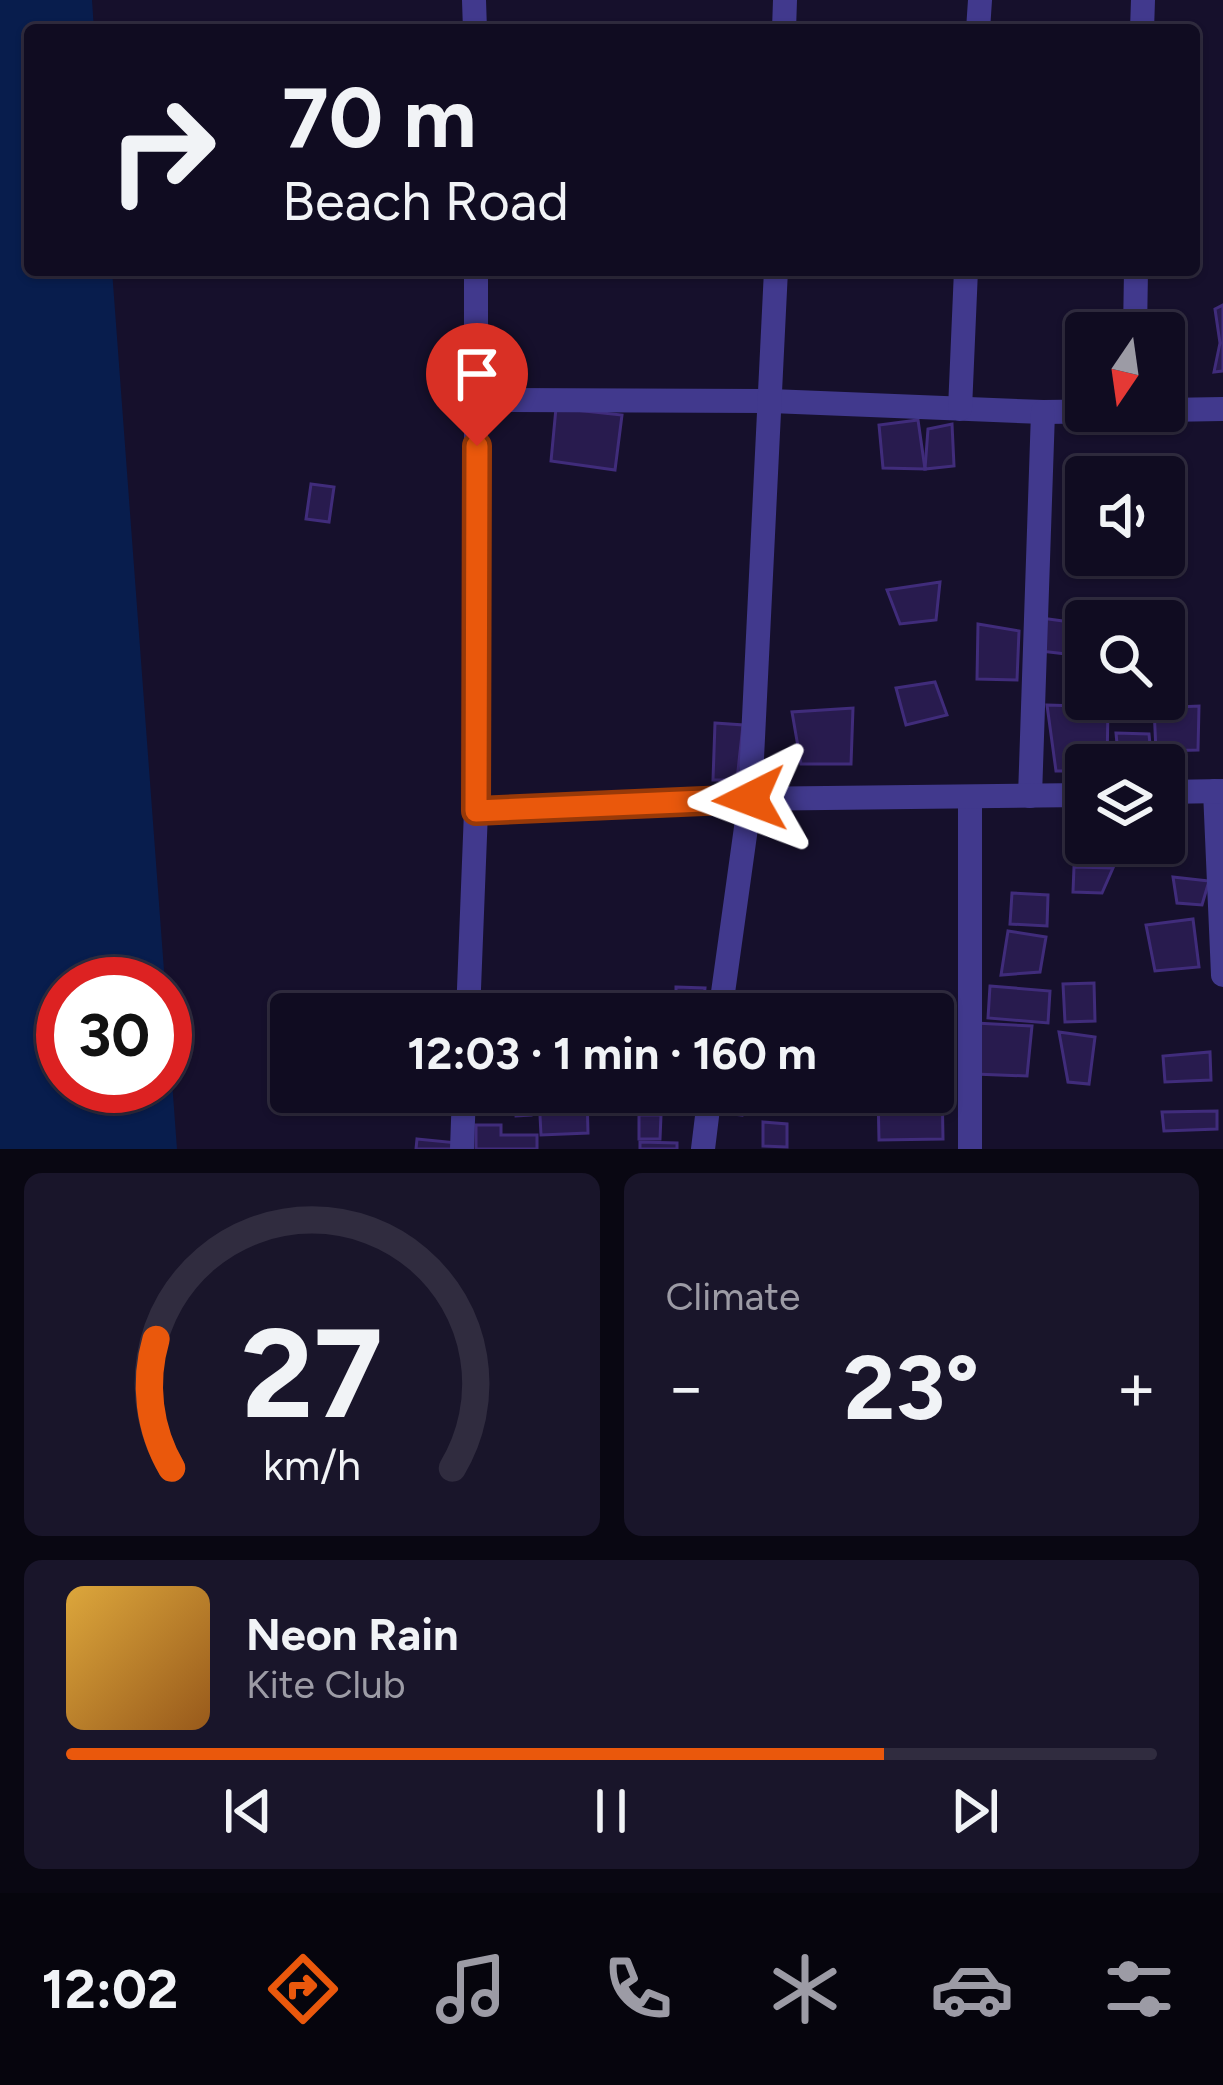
<!DOCTYPE html>
<html lang="en">
<head>
<meta charset="utf-8">
<style>
	:root { --surface:#100c21; --page:#19152a; --text:#f1f3f6; --muted:#9c9ba5; --line:#302c3f; --accent:#ea580c }
	body { margin:0; font-family:Figtree,sans-serif; background:var(--page); color:var(--text); height:100vh; display:flex; flex-direction:column; font-size:45px; white-space:nowrap }
	* { box-sizing:border-box; margin:0 }
	p { font-size:39px; color:var(--muted) }
	.icon { flex:none; width:66px; height:66px; fill:none; stroke:currentColor; stroke-width:2; stroke-linecap:round; stroke-linejoin:round }
	.map { position:relative; height:1149px; overflow:hidden }
	.sheet { display:flex; flex-direction:column; gap:24px; padding:24px; background:#090712; flex:1 }
	.sheet>* { flex:none }
	.top-card { position:absolute; left:24px; top:24px; width:1176px; height:252px; border-radius:12px; box-shadow:0 3px 9px #0004,0 0 0 3px var(--line); background:#100c21; color:var(--text); overflow:hidden }
	.needle { width:78px; rotate:193deg }
	.fabs { position:absolute; left:1065px; top:312px; display:grid; gap:24px }
	.fabs a { display:grid; place-items:center; width:120px; height:120px; border-radius:12px; background:var(--surface); box-shadow:0 3px 9px #0004,0 0 0 3px var(--line); font-size:60px }
	.speed { position:absolute; left:36px; top:957px; display:flex; gap:24px; font-size:60px; font-weight:700; text-align:center }
	.speed>* { display:grid; place-content:center; width:156px; height:156px; border-radius:50%; background:var(--surface); box-shadow:0 3px 9px #0004,0 0 0 3px var(--line); line-height:1 }
	.speed .limit { border:18px solid #d22; background:#fff; color:#111 }
	.pin { position:absolute; display:grid; place-items:center; width:102px; height:102px; color:#fff; margin:-123px -51px; border-radius:50% 50% 50% 0; rotate:-45deg; box-shadow:0 0 12px #0007 }
	.pin .icon { rotate:45deg }
	.me { position:absolute; width:132px; margin:-66px; rotate:267deg; stroke-linejoin:round; filter:drop-shadow(0 0 9px #0008) }
	.turn { display:flex; align-items:center; gap:42px; height:252px; padding:0 60px; font-size:54px }
	.turn .icon { width:156px; height:156px; stroke-width:2.5 }
	.turn b { display:block; font-size:84px; line-height:102px }
	.big { font-size:90px; font-weight:700; line-height:1.1 }
	.sheet .card { flex:1; display:flex; flex-direction:column; justify-content:center; gap:18px; min-width:0; padding:0 42px; border-radius:18px; background:var(--page) }
	.sheet .dial { align-items:center; gap:0 }
	.dial svg { height:312px; overflow:visible; fill:none; stroke:var(--line); stroke-width:7; stroke-linecap:round; text-anchor:middle }
	.dial text { fill:var(--text); stroke:none }
	.song { display:flex; align-items:center; gap:36px }
	.cover { width:144px; height:144px; border-radius:18px; background:linear-gradient(135deg,hsl(40 70% 55%),hsl(30 70% 35%)) }
	.played { height:12px; border-radius:6px; background:linear-gradient(90deg,var(--accent) 75%,var(--line) 75%) }
	.keys { display:flex; justify-content:space-around; direction:ltr }
	.heat { display:flex; justify-content:space-between; align-items:center; font-size:66px; direction:ltr }
	.sheet .tiles { flex:1; display:grid; gap:24px; grid-template-columns:1fr 1fr }
	.card:last-child { grid-column:span 2 }
	.trip { position:absolute; left:270px; top:993px; width:684px; height:120px; border-radius:12px; background:var(--surface); box-shadow:0 3px 9px #0004,0 0 0 3px var(--line); font-weight:700; line-height:120px; text-align:center }
	.dock { display:flex; height:192px; justify-content:space-around; align-items:center; background:#06050d; color:var(--muted) }
	.dock .icon { width:84px; height:84px }
	.dock .selected { color:var(--accent) }
	.dock b { font-size:54px; color:var(--text) }
	.map>svg:first-child { display:block }
</style>
</head>
<body>
<div class="map">
<svg width="1223" height="1149" viewBox="0 0 1223 1149">
	<rect width="100%" height="100%" fill="#16102c"/>
	<!-- water -->
	<polygon fill="#081d4d" points="0,0 92,0 94,30 30,30 30,270 112,270 165,984 63,984 63,1086 165,1086 165,986 177,1149 0,1149"/>
	<!-- building -->
	<g fill="#281b4e" stroke="#402c7b" stroke-width="3">
		<polygon points="1223,305 1223,371 1214,372 1220,343 1215,309"/>
		<polygon points="556,408 622,415 615,470 551,461"/>
		<polygon points="918,420 925,469 883,468 879,425"/>
		<polygon points="952,424 954,466 925,469 928,429"/>
		<polygon points="311,484 334,487 329,522 306,519"/>
		<polygon points="940,582 936,620 900,624 887,590"/>
		<polygon points="1041,618 1078,623 1075,655 1040,651"/>
		<polygon points="978,624 1019,631 1017,680 977,679"/>
		<polygon points="935,682 947,715 906,725 896,688"/>
		<polygon points="1047,705 1108,707 1107,765 1086,765 1086,771 1056,771"/>
		<polygon points="1199,706 1198,750 1156,751 1154,708"/>
		<polygon points="853,708 851,764 801,764 792,712"/>
		<polygon points="715,723 743,725 737,780 713,780"/>
		<polygon points="1116,733 1149,734 1152,765 1119,765"/>
		<polygon points="1164,818 1170,819 1163,857 1131,851 1133,843 1164,843"/>
		<polygon points="1074,867 1113,868 1102,893 1073,892"/>
		<polygon points="1173,877 1209,881 1202,905 1177,903"/>
		<polygon points="1012,893 1048,895 1047,926 1010,924"/>
		<polygon points="1193,919 1199,967 1155,971 1146,925"/>
		<polygon points="1008,931 1046,937 1040,972 1001,975"/>
		<polygon points="1094,983 1095,1021 1065,1022 1063,984"/>
		<polygon points="990,986 1050,991 1048,1023 988,1018"/>
		<polygon points="676,987 705,988 704,999 717,1000 717,1014 676,1014"/>
		<polygon points="602,992 648,1000 646,1014 599,1014"/>
		<polygon points="975,1023 1032,1026 1027,1076 975,1074"/>
		<polygon points="1059,1032 1095,1037 1089,1084 1068,1082"/>
		<polygon points="1210,1052 1211,1080 1165,1082 1163,1056"/>
		<polygon points="933,1082 942,1082 943,1139 879,1140 878,1092 933,1092"/>
		<polygon points="529,1094 531,1115 516,1116 514,1096"/>
		<polygon points="587,1094 588,1133 541,1135 539,1096"/>
		<polygon points="717,1094 744,1097 742,1115 715,1112"/>
		<polygon points="1217,1111 1217,1129 1164,1131 1162,1112"/>
		<polygon points="639,1115 661,1115 660,1139 639,1139"/>
		<polygon points="763,1122 787,1124 787,1147 763,1146"/>
		<polygon points="476,1125 501,1125 501,1135 537,1135 537,1149 476,1149"/>
		<polygon points="417,1139 458,1143 458,1149 416,1149"/>
		<polygon points="640,1142 677,1143 677,1149 640,1149"/>
	</g>
	<g fill="none" stroke-linecap="round" stroke-linejoin="round">
		<!-- street -->
		<g stroke="#41398d" stroke-width="24">
			<polyline points="474,0 475,30"/>
			<polyline points="784,30 785,0"/>
			<polyline points="978,30 980,0"/>
			<polyline points="1142,30 1143,0"/>
			<polyline points="1135,333 1136,270"/>
			<polyline points="477,400 771,401 1043,412 1122,411"/>
			<polyline points="960,409 966,270"/>
			<polyline points="1164,410 1223,409"/>
			<polyline points="1215,791 1223,975"/>
			<polyline points="1164,792 1223,791"/>
			<polyline points="1030,796 1043,412"/>
			<polyline points="970,799 970,1149"/>
			<polyline points="476,811 750,799 1086,795"/>
			<polyline points="468,1014 476,811 476,270"/>
			<polyline points="720,1014 750,799 776,270"/>
			<polyline points="462,1149 464,1092"/>
			<polyline points="703,1149 710,1092"/>
		</g>
	</g>
	<g fill="none" stroke-linecap="round" stroke-linejoin="round">
		<defs>
			<polyline id="route" points="477,446 476,811 750,799"/>
		</defs>
		<!-- route casing -->
		<use href="#route" stroke="#983908" stroke-width="30"/>
		<!-- route -->
		<use href="#route" stroke="#ea580c" stroke-width="21"/>
	</g>
</svg>
<div class="fabs">
<a><svg class="needle" viewBox="-14 -14 28 28"><path d="M0-13l5 13h-10z" fill="#e53935"/><path d="M0 13l5-13h-10z" fill="#9c9ba5"/></svg></a>
<a><svg class="icon" aria-label="sound" viewBox="0 0 24 24"><path d="M4 9h4l5-4v14l-5-4H4zM17 9q2 3 0 6"/></svg></a>
<a><svg class="icon" aria-label="search" viewBox="0 0 24 24"><circle cx="10" cy="10" r="6"/><path d="M15 15l6 6"/></svg></a>
<a><svg class="icon" aria-label="layers" viewBox="0 0 24 24"><path d="M12 4l9 5-9 5-9-5zM3 14l9 5 9-5"/></svg></a>
</div>
<div class="speed"><div class="limit">30</div></div>
<div class="pin" style="left:477px;top:446px;background:#d93025"><svg class="icon" aria-label="arrive" viewBox="0 0 24 24"><path d="M6 21V4h12l-3 4 3 4H6"/></svg></div>
<svg class="me" style="left:750px;top:799px" viewBox="-20 -20 40 40"><path d="M0-17L14 15 0 8-14 15z" fill="#ea580c" stroke="#fff" stroke-width="4"/></svg>
<div class="trip">12:03 · 1 min · 160 m</div>
<div class="top-card">
<div class="turn"><svg class="icon" aria-label="right" viewBox="0 0 24 24"><path d="M7 20v-9h11M14 6l5 5-5 5"/></svg><div><b>70 m</b>Beach Road</div></div>
</div>
</div>
<section class="sheet">
<div class="tiles">
<div class="card dial"><svg viewBox="0 0 100 80">
<path d="M14 69A42 42 0 1 1 86 69"/>
<path d="M14 69A42 42 0 0 1 10 36" stroke="#ea580c"/>
<text x="50" y="56" font-size="32" font-weight="700">27</text>
<text x="50" y="72" font-size="11">km/h</text>
</svg></div>
<div class="card"><p>Climate</p>
<div class="heat"><a>−</a><b class="big">23°</b><a>+</a></div>
</div>
<div class="card">
<div class="song"><i class="cover"></i><div><b>Neon Rain</b><p>Kite Club</p></div></div>
<div class="played"></div>
<div class="keys"><svg class="icon" aria-label="previous" viewBox="0 0 24 24"><path d="M18 5L8 12l10 7zM5 5v14"/></svg><svg class="icon" aria-label="pause" viewBox="0 0 24 24"><path d="M8 5v14M16 5v14"/></svg><svg class="icon" aria-label="next" viewBox="0 0 24 24"><path d="M6 5l10 7-10 7zM19 5v14"/></svg></div>
</div>
</div>
</section>
<nav class="dock">
<b>12:02</b>
<svg class="icon selected" aria-label="directions" viewBox="0 0 24 24"><path d="M12 3l9 9-9 9-9-9zM9 14v-3h6M13 9l2 2-2 2"/></svg>
<svg class="icon" aria-label="music" viewBox="0 0 24 24"><path d="M9 18V5l10-2v13"/><circle cx="6" cy="18" r="3"/><circle cx="16" cy="16" r="3"/></svg>
<svg class="icon" aria-label="phone" viewBox="0 0 24 24"><path d="M5 4h4l2 5-3 2q2 4 5 5l2-3 5 2v4C11 20 4 13 5 4z"/></svg>
<svg class="icon" aria-label="climate" viewBox="0 0 24 24"><path d="M12 3v18M4 7l16 10M4 17L20 7"/></svg>
<svg class="icon" aria-label="car" viewBox="0 0 24 24"><path d="M5 17H2v-5l4-1 3-4h7l3 4 3 1v5h-3M9 17h6M6 11h13"/><circle cx="7" cy="17" r="2"/><circle cx="17" cy="17" r="2"/></svg>
<svg class="icon" aria-label="filters" viewBox="0 0 24 24"><path d="M4 7h16M4 17h16"/><circle cx="9" cy="7" r="2"/><circle cx="15" cy="17" r="2"/></svg>
</nav>
</body>
</html>
